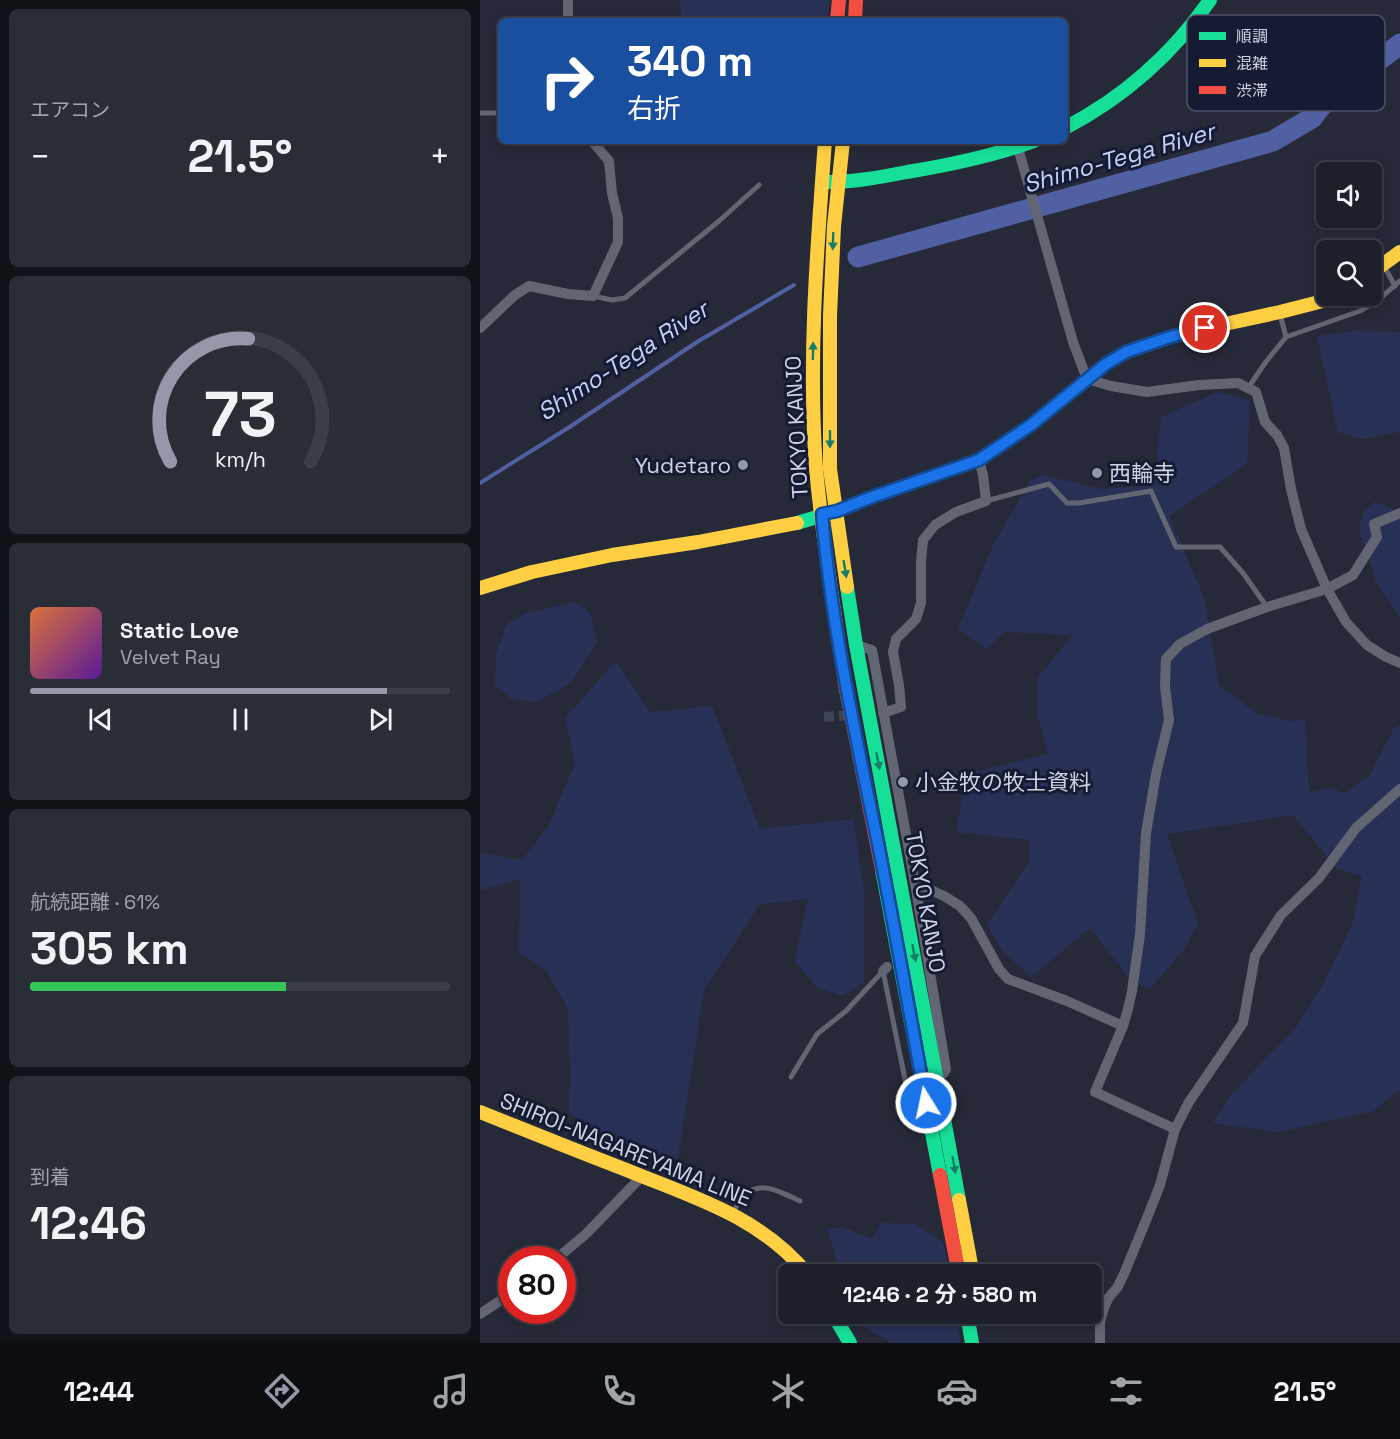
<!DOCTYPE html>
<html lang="ja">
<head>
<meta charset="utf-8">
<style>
	:root { --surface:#1c202a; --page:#292d36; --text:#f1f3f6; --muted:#a0a3a8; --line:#3a3e47; --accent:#9498a8 }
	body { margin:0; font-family:"Space Grotesk","Noto Sans JP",sans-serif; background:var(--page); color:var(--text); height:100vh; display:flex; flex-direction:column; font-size:22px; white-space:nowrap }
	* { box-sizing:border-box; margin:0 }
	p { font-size:20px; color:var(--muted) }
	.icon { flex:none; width:33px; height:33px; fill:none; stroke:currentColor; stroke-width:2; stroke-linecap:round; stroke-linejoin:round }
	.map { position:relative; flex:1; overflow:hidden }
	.details { display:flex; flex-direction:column; gap:9px; padding:9px; background:#0f1217; width:480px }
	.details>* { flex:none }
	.banner { position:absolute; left:18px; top:18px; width:570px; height:126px; border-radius:9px; box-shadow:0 3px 9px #0003,0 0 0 2px var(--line); background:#1a4fa0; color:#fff; overflow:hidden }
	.fabs { position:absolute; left:836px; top:162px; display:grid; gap:12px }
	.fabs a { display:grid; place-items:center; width:66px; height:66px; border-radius:9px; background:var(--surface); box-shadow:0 3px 9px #0003,0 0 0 2px var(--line); font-size:30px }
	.speed { position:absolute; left:18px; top:1246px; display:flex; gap:12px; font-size:30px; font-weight:700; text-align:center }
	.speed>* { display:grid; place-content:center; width:78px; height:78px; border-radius:50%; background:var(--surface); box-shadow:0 3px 9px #0003,0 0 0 2px var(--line); line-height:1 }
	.speed .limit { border:9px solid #d22; background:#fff; color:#111 }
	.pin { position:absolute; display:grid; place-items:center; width:51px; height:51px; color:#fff; margin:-26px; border:3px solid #fff; border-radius:50%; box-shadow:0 2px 6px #0007 }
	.me { position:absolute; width:66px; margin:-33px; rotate:350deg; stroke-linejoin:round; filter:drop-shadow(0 0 4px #0008) }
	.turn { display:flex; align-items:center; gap:21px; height:126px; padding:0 30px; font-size:27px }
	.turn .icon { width:78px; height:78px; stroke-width:2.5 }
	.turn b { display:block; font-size:42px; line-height:51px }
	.big { font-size:45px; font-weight:700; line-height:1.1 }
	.details .card { flex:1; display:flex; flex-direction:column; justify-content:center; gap:9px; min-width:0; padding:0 21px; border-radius:9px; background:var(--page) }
	.details .dial { align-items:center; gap:0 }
	.dial svg { height:156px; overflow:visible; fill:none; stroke:var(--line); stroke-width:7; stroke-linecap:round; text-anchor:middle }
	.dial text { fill:var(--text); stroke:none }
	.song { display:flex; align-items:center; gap:18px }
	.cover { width:72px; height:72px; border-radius:9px; background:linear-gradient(135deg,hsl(20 70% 55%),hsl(270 70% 35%)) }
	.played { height:6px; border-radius:3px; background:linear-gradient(90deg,var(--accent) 85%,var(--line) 85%) }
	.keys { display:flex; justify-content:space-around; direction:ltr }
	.heat { display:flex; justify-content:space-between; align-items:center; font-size:33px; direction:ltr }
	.charge { height:9px; border-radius:4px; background:linear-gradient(90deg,#34c759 61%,var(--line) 0) }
	.trip { position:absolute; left:298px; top:1264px; width:324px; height:60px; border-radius:9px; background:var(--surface); box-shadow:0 3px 9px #0003,0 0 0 2px var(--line); font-weight:700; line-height:60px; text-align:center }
	.tab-bar { display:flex; height:96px; justify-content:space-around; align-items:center; background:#0b0d11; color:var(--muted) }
	.tab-bar .icon { width:42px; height:42px }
	.tab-bar .current { color:var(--accent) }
	.tab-bar b { font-size:27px; color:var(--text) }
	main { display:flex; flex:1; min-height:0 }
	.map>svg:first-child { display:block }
</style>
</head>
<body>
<main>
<section class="details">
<div class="card"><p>エアコン</p>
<div class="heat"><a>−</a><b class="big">21.5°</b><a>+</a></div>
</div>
<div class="card dial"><svg viewBox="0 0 100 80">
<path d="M14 69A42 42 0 1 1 86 69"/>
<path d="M14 69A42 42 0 0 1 54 6" stroke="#9498a8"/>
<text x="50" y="56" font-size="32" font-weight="700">73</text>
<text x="50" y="72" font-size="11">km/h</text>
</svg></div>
<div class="card">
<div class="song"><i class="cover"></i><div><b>Static Love</b><p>Velvet Ray</p></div></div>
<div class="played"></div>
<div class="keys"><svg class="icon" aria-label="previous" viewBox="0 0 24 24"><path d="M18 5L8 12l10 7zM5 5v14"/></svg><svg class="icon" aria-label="pause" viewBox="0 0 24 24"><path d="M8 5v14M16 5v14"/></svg><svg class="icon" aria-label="next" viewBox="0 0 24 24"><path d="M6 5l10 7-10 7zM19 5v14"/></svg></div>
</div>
<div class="card"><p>航続距離 · 61%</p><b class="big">305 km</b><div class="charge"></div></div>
<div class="card"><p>到着</p><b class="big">12:46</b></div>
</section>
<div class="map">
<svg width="920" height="1343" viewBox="0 0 920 1343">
	<rect width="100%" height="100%" fill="#262a38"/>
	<!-- green -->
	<g fill="#283056">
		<polygon points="200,0 349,0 347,21 202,21"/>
		<polygon points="874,331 920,332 920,432 881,439 858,432 837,336"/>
		<polygon points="737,392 770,400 767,464 689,516 725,600 739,686 778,714 811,721 825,719 829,793 851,787 864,794 889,776 915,726 920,726 920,1089 894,1111 798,1132 733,1123 749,1097 817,1026 843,984 872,925 882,876 856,868 813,815 687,834 718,923 705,948 670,989 652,982 610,928 551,977 522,950 507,925 549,862 550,840 476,832 486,774 568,754 557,715 557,678 593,635 525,632 507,649 478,629 514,543 550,481 562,475 621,489 674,485 681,417"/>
		<polygon points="895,502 920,512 920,617 896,582 879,529 884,510"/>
		<polygon points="96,602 110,613 117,642 91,683 57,702 32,699 15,686 16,654 27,624 46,613"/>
		<polygon points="136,661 170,712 232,706 280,829 373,819 384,890 384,982 362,996 336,987 315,961 328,899 280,904 224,990 198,1158 158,1159 115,1139 89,1112 90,1073 88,1009 66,970 39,953 40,879 0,890 0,853 42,860 69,825 95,763 85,718"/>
		<polygon points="401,1223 435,1224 463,1242 470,1275 361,1275 347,1229 362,1227 392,1239"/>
		<polygon points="375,1314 476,1314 480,1343 412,1343 378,1323"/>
	</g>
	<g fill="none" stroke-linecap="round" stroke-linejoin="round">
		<!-- stream -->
		<polyline stroke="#5160a2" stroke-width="4" points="0,483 88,428 217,342 314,285"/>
		<!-- river -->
		<polyline stroke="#5160a2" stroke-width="21" points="378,257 793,141 832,118 846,100 920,44"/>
		<!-- street-tunnel -->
		<polyline stroke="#3f4452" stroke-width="10" stroke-dasharray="10 5" stroke-linecap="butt" points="344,717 375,715"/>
		<!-- lane -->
		<g stroke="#626672" stroke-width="5">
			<polyline points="0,113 21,113"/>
			<polyline points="904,266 915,286"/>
			<polyline points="113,296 132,300 145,298 239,221 279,185"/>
			<polyline points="800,314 806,337"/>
			<polyline points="768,388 785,363 806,337 880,311 897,301 920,281"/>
			<polyline points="506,501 569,484 587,503 599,503 671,491 696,547 740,547 763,573 787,607"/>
			<polyline points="311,1077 337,1034 366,1011 403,971 431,1109 434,1120 446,1119"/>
			<path d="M253 1213C269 1176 291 1187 320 1201"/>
		</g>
		<!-- street -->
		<g stroke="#626672" stroke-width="10">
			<polyline points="88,21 88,0"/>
			<polyline points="538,148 593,342 607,379 631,386 667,392 719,385 758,383 776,392 785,422 797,435 804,448 811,489 821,529 847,589 866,622 887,645 906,657 920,663"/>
			<polyline points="0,328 35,295 49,286 88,294 113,296 138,242 138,218 132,193 129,161 112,141"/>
			<polyline points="376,645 392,650 435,883 466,1069 463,1074 457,1074"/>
			<polyline points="403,713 421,707 419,685 413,652 416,639 436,619 441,603 441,562 443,540 455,525 476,512 506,501 503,475 499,460"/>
			<polyline points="435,883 464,896 480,906 491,918 519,969 528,979 587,1001 643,1026"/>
			<polyline points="403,971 407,967"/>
			<polyline points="695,1129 615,1092 643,1026 648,1009 652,991 660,934 666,833 676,774 689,720 685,686 686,659 700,644 727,629 787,607 847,589 873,575 897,537 894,524 920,513"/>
			<polyline points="75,1260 106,1234 162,1176"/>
			<polyline points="0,1314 32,1293"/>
			<polyline points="620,1343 620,1322 624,1308 629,1297 637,1288 644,1274 669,1213 680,1185 695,1129 709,1102 763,1023 775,956 801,915 839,878 876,828 920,789"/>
		</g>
		<!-- fast -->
		<g stroke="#16e098" stroke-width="14">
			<path d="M585 128C644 97 692 55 730 0"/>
			<path d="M348 182C375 182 401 177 427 172 470 165 513 156 554 141"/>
			<polyline points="317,523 357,511 392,497 499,460 551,425 626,364 646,352 690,337 745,324"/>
			<polyline points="367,587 376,645 479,1200"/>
			<polyline points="402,870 460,1175"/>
			<polyline points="353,1314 370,1343"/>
			<polyline points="487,1314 492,1343"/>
		</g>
		<!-- slow -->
		<g stroke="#ffcf43" stroke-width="14">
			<path d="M345 141C337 249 328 359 336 468 341 525 350 582 358 639"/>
			<polyline points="363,141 354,226 350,316 350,469 367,587"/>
			<polyline points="891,273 920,252"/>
			<polyline points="745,324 800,312 843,301 853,296"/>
			<polyline points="0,588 52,572 132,555 218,542 317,523"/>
			<path d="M0 1112C50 1132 99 1152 149 1171 215 1198 281 1217 328 1275"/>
			<polyline points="479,1200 493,1275"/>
		</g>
		<!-- jam -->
		<g stroke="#f24e42" stroke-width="14">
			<polyline points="357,21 359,0"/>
			<polyline points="375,21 376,0"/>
			<polyline points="358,639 366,690 402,870"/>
			<polyline points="460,1175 479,1275"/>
		</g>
	</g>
	<!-- one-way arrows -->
	<defs><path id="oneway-solid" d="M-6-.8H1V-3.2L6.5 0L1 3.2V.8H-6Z" transform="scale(1.5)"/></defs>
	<g fill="#167e66">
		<use href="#oneway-solid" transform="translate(353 241) rotate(92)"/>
		<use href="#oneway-solid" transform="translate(333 351) rotate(-89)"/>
		<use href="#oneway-solid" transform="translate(350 439) rotate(90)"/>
		<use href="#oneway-solid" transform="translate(365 569) rotate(81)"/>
		<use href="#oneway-solid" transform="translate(398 761) rotate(79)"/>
		<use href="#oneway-solid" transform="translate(434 953) rotate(79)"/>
		<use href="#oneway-solid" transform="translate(474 1165) rotate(80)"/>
	</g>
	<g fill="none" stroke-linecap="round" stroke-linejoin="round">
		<defs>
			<path id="route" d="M446 1103C430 1014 414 923 396 834 374 728 351 622 342 514L357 511 392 497 499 460 551 425 626 364 646 352 690 337 725 328"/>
		</defs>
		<!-- route casing -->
		<use href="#route" stroke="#114b97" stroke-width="15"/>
		<!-- route -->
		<use href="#route" stroke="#1a73e8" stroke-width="10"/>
	</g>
	<!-- markers -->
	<g fill="#9498a8" stroke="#161b34" stroke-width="2">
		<circle cx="263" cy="465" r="6"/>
		<circle cx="617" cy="473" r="6"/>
		<circle cx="423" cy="782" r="6"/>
	</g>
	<g text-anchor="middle" stroke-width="6" stroke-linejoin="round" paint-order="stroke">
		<!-- street labels -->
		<g font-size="22" fill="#cfd4e5" stroke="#161b34">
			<text transform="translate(316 427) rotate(-93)" y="8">TOKYO KANJO</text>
			<text transform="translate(446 902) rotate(80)" y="8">TOKYO KANJO</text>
			<text transform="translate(146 1149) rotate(22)" y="8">SHIROI-NAGAREYAMA LINE</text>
		</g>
		<!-- poi labels -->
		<g font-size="22" fill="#cfd4e5" stroke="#161b34" text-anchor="start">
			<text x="251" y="473" text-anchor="end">Yudetaro</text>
			<text x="629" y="481">西輪寺</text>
			<text x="435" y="790">小金牧の牧士資料</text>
		</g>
		<!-- water labels -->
		<g font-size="24" font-style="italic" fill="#c6d1fa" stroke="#161b34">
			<text transform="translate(639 158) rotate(-16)" y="8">Shimo-Tega River</text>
			<text transform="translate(143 361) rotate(-33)" y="8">Shimo-Tega River</text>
		</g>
	</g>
	<!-- legend -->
	<rect x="707" y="15" width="198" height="96" rx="9" fill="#161b34" stroke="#4e5269" stroke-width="1.5"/>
	<rect x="719" y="32" width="27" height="8" fill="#16e098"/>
	<rect x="719" y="59" width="27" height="8" fill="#ffcf43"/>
	<rect x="719" y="86" width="27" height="8" fill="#f24e42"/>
	<g font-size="16" fill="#cfd4e5">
		<text x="756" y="42">順調</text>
		<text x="756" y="69">混雑</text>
		<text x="756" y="96">渋滞</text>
	</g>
</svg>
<div class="fabs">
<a><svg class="icon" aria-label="sound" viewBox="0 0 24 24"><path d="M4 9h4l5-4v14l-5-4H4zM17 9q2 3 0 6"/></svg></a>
<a><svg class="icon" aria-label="search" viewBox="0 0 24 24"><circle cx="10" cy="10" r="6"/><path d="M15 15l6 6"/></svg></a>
</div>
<div class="speed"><div class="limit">80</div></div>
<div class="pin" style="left:725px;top:328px;background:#d93025"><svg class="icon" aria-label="arrive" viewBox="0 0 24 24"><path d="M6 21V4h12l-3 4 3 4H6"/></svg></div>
<svg class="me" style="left:446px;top:1103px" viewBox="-20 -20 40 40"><circle r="17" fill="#1a73e8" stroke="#fff" stroke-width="3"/><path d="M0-11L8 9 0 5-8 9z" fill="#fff"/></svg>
<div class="trip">12:46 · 2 分 · 580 m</div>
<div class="banner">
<div class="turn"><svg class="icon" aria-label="right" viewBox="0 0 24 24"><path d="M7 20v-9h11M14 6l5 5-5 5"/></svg><div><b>340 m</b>右折</div></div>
</div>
</div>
</main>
<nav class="tab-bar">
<b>12:44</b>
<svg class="icon current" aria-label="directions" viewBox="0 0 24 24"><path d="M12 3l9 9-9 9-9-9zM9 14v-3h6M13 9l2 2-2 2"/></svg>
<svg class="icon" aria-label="music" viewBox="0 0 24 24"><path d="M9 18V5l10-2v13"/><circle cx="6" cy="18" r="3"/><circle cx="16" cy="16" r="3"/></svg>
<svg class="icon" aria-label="phone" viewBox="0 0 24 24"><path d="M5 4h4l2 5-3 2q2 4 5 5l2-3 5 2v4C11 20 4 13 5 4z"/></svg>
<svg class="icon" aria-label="climate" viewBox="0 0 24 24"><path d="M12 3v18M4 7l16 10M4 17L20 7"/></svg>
<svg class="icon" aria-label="car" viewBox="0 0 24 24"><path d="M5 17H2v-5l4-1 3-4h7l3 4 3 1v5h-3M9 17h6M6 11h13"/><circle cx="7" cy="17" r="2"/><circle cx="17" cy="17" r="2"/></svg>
<svg class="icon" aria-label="filters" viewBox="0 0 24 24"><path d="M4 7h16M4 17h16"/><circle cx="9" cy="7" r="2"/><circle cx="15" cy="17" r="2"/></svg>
<b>21.5°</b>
</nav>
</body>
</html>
